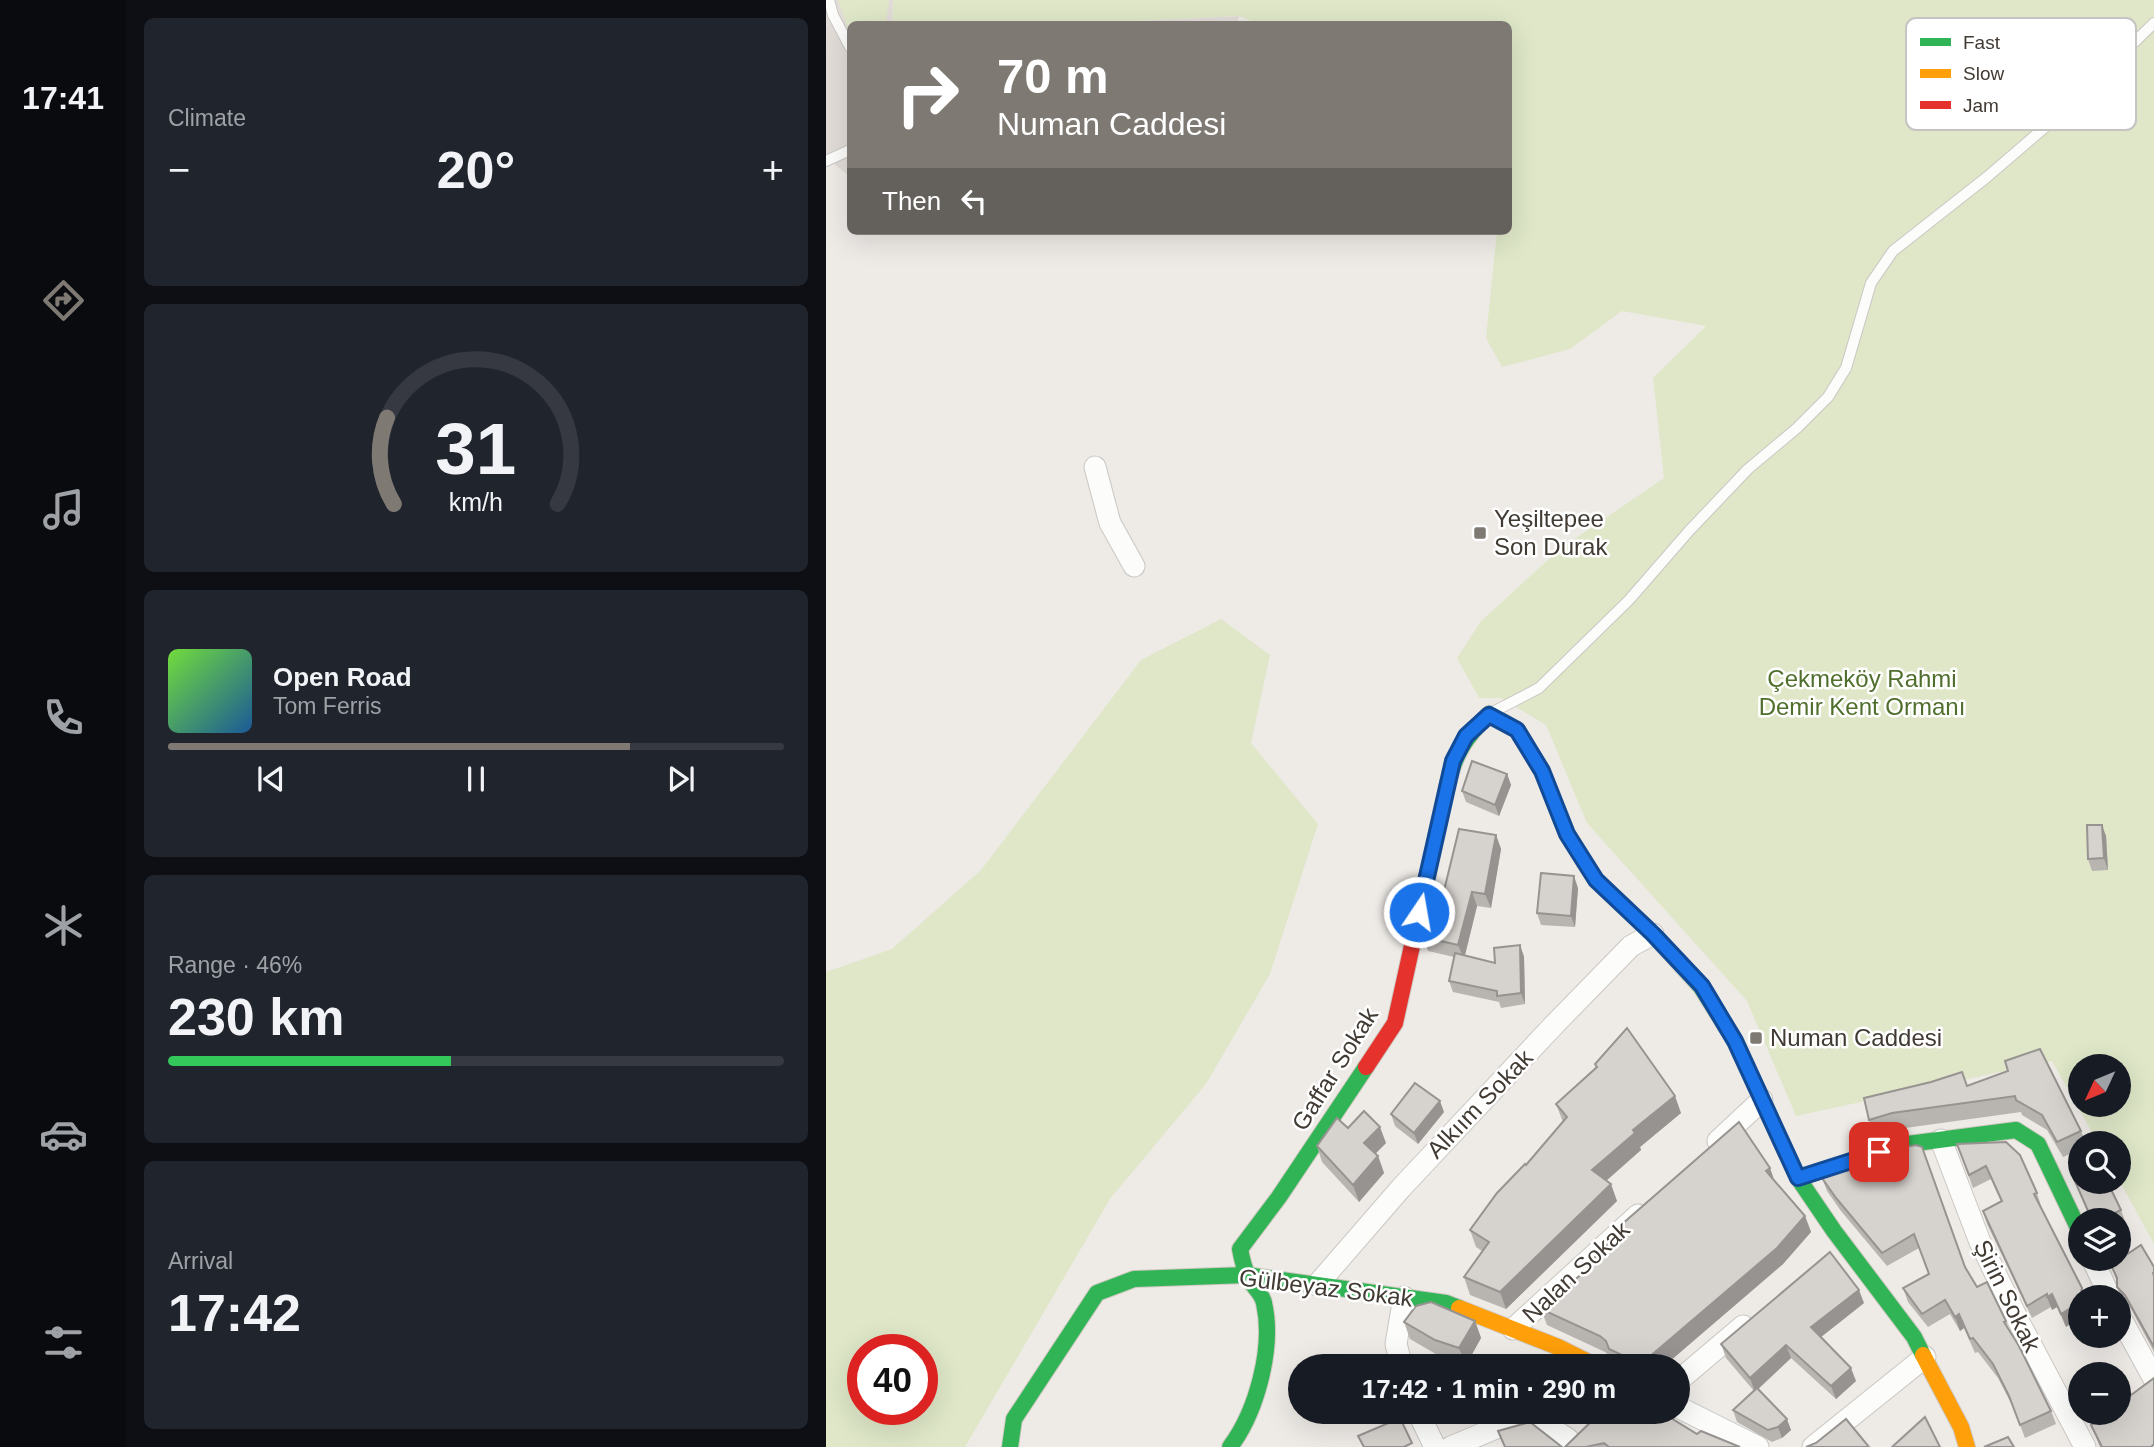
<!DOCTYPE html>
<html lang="en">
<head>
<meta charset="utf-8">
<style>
	:root { --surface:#171b24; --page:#20242c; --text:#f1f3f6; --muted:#9ea1a6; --line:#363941; --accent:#7e7973 }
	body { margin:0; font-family:Helvetica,sans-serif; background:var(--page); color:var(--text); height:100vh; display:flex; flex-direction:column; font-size:26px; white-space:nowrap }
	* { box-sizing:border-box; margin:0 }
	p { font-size:23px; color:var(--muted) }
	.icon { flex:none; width:38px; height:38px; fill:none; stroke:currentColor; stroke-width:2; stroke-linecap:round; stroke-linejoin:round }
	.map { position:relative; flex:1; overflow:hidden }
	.details { display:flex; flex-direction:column; gap:18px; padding:18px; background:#0d0f14; width:700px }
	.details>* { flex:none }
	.hud { position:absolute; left:21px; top:21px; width:665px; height:214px; border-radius:10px; box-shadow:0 7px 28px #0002; background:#7e7973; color:#fff; overflow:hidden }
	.needle { width:46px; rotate:226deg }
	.controls { position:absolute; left:1242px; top:1054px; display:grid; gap:14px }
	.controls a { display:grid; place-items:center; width:63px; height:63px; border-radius:50%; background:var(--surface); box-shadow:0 7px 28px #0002; font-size:35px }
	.speed { position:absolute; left:21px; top:1334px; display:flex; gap:14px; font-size:35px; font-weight:700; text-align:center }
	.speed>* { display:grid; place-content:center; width:91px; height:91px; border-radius:50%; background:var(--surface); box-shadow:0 7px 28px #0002; line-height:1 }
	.speed .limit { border:10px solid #d22; background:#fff; color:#111 }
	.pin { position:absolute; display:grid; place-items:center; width:60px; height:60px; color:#fff; margin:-30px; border-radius:14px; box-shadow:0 4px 10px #0006 }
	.me { position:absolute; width:77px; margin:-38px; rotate:12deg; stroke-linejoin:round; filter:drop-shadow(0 0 5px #0008) }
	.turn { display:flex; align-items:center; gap:24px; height:147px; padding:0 35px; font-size:32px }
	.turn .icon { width:91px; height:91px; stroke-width:2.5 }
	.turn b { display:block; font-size:49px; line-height:60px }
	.then { display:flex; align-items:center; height:66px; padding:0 35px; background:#0003; gap:14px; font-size:26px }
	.big { font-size:52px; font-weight:700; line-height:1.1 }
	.details .tile { flex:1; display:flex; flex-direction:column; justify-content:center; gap:10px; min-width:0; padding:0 24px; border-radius:10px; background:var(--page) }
	.details .dial { align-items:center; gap:0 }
	.dial svg { height:182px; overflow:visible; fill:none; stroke:var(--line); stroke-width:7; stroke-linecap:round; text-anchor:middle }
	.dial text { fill:var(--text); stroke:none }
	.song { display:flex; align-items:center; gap:21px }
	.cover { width:84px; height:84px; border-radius:10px; background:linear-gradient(135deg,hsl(100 70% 55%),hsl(210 70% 35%)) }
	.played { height:7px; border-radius:4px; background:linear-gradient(90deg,var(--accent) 75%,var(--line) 75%) }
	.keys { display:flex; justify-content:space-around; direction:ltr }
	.heat { display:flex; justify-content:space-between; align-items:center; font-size:38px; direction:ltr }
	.charge { height:10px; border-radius:5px; background:linear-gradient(90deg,#34c759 46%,var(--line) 0) }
	.trip { position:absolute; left:462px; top:1354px; width:402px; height:70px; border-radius:35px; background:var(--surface); box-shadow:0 7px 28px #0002; font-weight:700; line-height:70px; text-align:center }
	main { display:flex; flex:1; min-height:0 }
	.menu { display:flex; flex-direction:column; width:126px; justify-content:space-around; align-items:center; background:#090b0e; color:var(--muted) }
	.menu .icon { width:49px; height:49px }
	.menu .on { color:var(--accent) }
	.menu b { font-size:32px; color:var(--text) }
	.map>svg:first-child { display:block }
</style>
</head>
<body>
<main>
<nav class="menu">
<b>17:41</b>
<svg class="icon on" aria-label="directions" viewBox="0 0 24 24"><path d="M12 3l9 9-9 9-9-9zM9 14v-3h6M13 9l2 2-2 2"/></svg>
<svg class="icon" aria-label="music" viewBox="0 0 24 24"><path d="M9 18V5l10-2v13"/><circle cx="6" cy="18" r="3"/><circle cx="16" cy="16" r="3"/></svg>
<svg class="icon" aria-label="phone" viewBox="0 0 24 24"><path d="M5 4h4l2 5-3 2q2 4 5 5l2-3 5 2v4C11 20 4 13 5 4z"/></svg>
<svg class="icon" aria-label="climate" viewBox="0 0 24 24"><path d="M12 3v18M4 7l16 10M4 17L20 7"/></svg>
<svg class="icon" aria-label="car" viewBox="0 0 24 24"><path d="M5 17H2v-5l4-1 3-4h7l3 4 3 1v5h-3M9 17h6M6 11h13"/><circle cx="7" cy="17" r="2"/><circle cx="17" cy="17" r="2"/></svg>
<svg class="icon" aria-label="filters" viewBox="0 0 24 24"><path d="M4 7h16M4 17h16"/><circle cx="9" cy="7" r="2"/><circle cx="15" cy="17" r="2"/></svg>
</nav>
<section class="details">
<div class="tile"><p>Climate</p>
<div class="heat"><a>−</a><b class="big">20°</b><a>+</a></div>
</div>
<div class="tile dial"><svg viewBox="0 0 100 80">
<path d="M14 69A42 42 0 1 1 86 69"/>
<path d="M14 69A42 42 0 0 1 11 31" stroke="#7e7973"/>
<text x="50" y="56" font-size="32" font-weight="700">31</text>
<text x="50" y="72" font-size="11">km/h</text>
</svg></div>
<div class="tile">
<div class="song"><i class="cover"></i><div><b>Open Road</b><p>Tom Ferris</p></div></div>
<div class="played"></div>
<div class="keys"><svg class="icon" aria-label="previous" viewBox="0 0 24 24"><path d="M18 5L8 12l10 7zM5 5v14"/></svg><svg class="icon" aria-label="pause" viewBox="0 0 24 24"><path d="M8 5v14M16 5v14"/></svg><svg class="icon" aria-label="next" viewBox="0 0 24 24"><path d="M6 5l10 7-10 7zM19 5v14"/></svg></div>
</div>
<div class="tile"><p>Range · 46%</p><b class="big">230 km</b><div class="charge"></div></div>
<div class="tile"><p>Arrival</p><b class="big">17:42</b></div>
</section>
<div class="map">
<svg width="1328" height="1447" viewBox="0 0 1328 1447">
	<rect width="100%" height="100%" fill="#eeebe7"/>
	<!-- industrial -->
	<g fill="#e1dcd8">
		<polygon points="0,0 67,0 66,24 24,24 24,177 0,157"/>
		<polygon points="413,16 411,24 247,24 333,20"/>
	</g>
	<!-- green -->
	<g fill="#dfe7c8" fill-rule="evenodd">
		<polygon points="12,0 63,0 60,24 24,24 24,34"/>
		<path d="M67 0H1328V1244L1293 1180V1143H1272L1226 1061 970 1116 921 1001 761 823 720 725 675 698H653L631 658 655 621 734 549 838 478 827 378 880 326 796 311 744 349 676 367 660 338 671 231H682V24H433L413 16 247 24H66ZM1255 1066H1293V1104H1255Z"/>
		<path d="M395 619 444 655 425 743 492 824 444 974 380 1084 284 1199 139 1447H0V972L66 949 155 870 315 660ZM96 1349V1409H37V1349Z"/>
	</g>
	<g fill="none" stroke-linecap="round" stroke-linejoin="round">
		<defs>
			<g id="lane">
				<polyline points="3,0 7,15 24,47"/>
				<polyline points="0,161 24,150"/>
				<polyline points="665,713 713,688 803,600 863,531 922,469 971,428 1002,397 1020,368 1045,283 1067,251 1161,177 1239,110 1328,23"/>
			</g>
			<g id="street">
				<polyline points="269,467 284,523 308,566"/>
				<polyline points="1115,1140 1154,1242 1194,1324 1259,1447"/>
				<polyline points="892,1141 936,1100"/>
				<polyline points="1266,1258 1284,1297"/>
				<polyline points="491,1285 575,1188 727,1026 805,946 827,934"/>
				<polyline points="1293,1315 1328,1379"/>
				<polyline points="687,1329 812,1215"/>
				<polyline points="576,1367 570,1344 578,1297"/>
				<polyline points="852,1381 917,1326"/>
				<polyline points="852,1407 932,1447"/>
				<polyline points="592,1412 609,1447"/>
				<polyline points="625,1447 703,1414 742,1439"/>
				<polyline points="987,1447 1099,1357"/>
			</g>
			<g id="fast">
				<path d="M621 787C629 753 638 739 663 714L691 730 716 771 741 834 770 880 827 934 875 987 909 1041 972 1178 1008 1231 1088 1337 1097 1355"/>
				<polyline points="972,1178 1074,1145 1190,1130 1212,1144 1255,1234"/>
				<polyline points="184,1447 188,1419 271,1293 308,1279 420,1275 620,1303 633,1308"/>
				<path d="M404 1447C431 1411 448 1347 438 1303 436 1293 428 1288 424 1280 418 1270 416 1260 414 1249L453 1197 540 1067"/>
			</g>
			<g id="slow">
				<polyline points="633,1308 732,1347 772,1367"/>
				<polyline points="1097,1355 1135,1427 1141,1447"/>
			</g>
			<polyline id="jam" points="540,1067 569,1023 621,787"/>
		</defs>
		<!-- lane casing -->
		<use href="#lane" stroke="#cac7c3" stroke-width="12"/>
		<!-- street casing -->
		<use href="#street" stroke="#cac7c3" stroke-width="23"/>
		<!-- fast casing -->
		<use href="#fast" stroke="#cec8c0" stroke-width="18"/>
		<!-- slow casing -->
		<use href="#slow" stroke="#cec8c0" stroke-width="18"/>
		<!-- jam casing -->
		<use href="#jam" stroke="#cec8c0" stroke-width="18"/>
		<!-- lane -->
		<use href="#lane" stroke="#fcfcfb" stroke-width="10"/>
		<!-- street -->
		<use href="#street" stroke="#fcfcfb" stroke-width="21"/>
		<!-- fast -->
		<use href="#fast" stroke="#30b455" stroke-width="16"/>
		<!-- slow -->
		<use href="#slow" stroke="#ff9f0a" stroke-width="16"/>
		<!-- jam -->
		<use href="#jam" stroke="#e5322d" stroke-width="16"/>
	</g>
	<!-- wall -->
	<g fill="#b8b5b1">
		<polygon points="681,774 685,785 673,816 640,802 636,791"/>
		<polygon points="670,835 675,849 665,908 651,906 639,955 669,963 694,945 698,957 699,1004 675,1008 673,1002 627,992 623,981 628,957 602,951 597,937 615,903"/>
		<polygon points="1280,836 1282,870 1266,871 1262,859"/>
		<polygon points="752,888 749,927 715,925 711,913"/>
		<polygon points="769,1064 855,1113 814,1147 815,1150 780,1181 791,1201 680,1309 644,1295 638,1277 656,1251 650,1247 644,1230 737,1122 730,1104 770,1068"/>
		<polygon points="1182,1071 1255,1131 1260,1143 1255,1143 1255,1149 1237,1157 1221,1130 1196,1115 1195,1112 1072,1129 1049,1136 1043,1120"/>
		<polygon points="618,1112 592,1144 569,1126 565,1114"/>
		<polygon points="522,1128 560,1143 549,1154 552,1156 558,1173 533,1202 496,1162 491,1146"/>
		<polygon points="1131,1144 1211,1193 1215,1206 1214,1206 1240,1327 1231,1307 1226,1310 1225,1307 1206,1318 1161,1224 1157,1211 1175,1202 1165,1179 1147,1188"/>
		<polygon points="996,1178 1139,1267 1151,1287 1180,1321 1183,1331 1225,1411 1230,1424 1199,1438 1188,1409 1172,1378 1152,1352 1149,1353 1138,1328 1134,1331 1124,1314 1102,1327 1082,1302 1077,1288 1103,1274 1093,1248 1061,1266 1015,1211 1001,1191"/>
		<polygon points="1248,1179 1295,1210 1299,1221 1293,1224 1293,1220 1265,1220"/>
		<polygon points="948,1181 979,1216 985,1232 957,1264 837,1367 791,1367 788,1365 785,1357 779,1352 721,1325 715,1309 765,1265 764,1262 796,1228 795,1225"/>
		<polygon points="1285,1265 1328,1267 1328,1352 1305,1309 1296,1301 1291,1287 1291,1281"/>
		<polygon points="1038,1303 995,1337 1030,1381 1010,1399 965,1358 932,1389 965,1430 956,1438 946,1442 911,1422 907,1410 928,1391 900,1358 895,1344"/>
		<polygon points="649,1321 655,1338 640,1365 615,1357 584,1339 578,1322"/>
		<polygon points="652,1412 673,1412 656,1420"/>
		<polygon points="1265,1425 1328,1447 1274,1447"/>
		<polygon points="871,1434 914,1447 739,1447"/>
	</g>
	<!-- shaded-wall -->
	<g fill="#969390">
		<polygon points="681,774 685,785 673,816 669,805"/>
		<polygon points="1276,825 1280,836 1282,870 1278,858"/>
		<polygon points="670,835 675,849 665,908 659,894"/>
		<polygon points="748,876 752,888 749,927 745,916"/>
		<polygon points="646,892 651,906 638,959 632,945"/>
		<polygon points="694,945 698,957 699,1004 695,993"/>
		<polygon points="849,1096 855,1113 814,1147 815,1150 773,1187 766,1170 807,1130"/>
		<polygon points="614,1101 618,1112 592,1144 588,1133"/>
		<polygon points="554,1127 560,1143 544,1159 538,1143"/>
		<polygon points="552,1156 558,1173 533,1202 527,1185"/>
		<polygon points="944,1168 950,1185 940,1171"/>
		<polygon points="785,1184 791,1201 680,1309 674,1292"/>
		<polygon points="979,1216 985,1232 957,1264 837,1367 816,1367 815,1364"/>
		<polygon points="1256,1288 1260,1297 1255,1297 1255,1317 1240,1327 1235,1314"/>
		<polygon points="1033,1290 1038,1303 990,1341 985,1327"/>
		<polygon points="1226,1294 1231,1307 1226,1310 1221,1297"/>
		<polygon points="1133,1314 1138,1328 1134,1331 1129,1317"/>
		<polygon points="649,1321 655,1338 640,1365 633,1348"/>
		<polygon points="960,1345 965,1358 929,1392 924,1378"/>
		<polygon points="1025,1368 1030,1381 1010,1399 1005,1386"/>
		<polygon points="961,1419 965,1430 956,1438 952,1427"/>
	</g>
	<!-- building -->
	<g fill="#d6d2ce" stroke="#969390" stroke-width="2">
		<polygon points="646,761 681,774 669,805 636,791"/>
		<polygon points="1261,825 1276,825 1278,858 1262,859"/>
		<polygon points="633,829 670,835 659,894 646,892 632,945 597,937 605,901 615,903"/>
		<polygon points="715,873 748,876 745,916 711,913"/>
		<polygon points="694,945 695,993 671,996 671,991 623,981 629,953 669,963 668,948"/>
		<polygon points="801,1028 849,1096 807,1130 809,1133 766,1170 785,1184 674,1292 638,1277 663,1242 644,1230 671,1193 699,1164 700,1165 741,1117 730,1104 771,1067 769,1064"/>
		<polygon points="1214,1049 1255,1131 1231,1142 1216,1115 1190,1100 1189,1096 1066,1113 1043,1120 1038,1098 1105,1082 1136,1072 1141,1086 1182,1071 1179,1061"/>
		<polygon points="589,1083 614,1101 588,1133 565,1114"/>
		<polygon points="538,1111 554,1127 538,1143 552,1156 527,1185 491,1146 511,1118 522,1128"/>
		<polygon points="913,1122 944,1168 940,1171 979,1216 951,1248 815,1364 783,1349 780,1341 774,1336 715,1309 766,1265 764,1262 797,1228 795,1225"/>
		<polygon points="1180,1142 1194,1155 1211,1193 1208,1194 1256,1288 1253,1303 1235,1314 1226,1294 1221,1297 1221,1294 1201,1306 1157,1211 1176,1201 1160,1166 1143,1175 1131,1144"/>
		<polygon points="1090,1145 1096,1147 1139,1267 1151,1287 1161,1282 1180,1321 1178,1322 1193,1346 1225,1411 1194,1425 1183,1396 1167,1364 1147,1338 1144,1339 1133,1314 1129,1317 1119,1300 1096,1314 1077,1288 1103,1274 1088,1234 1056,1253 1010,1198 996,1178 997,1172 1073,1148"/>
		<polygon points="1255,1175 1255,1181 1281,1181 1295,1210 1274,1220 1266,1220 1248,1179"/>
		<polygon points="1315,1245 1328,1267 1328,1272 1327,1273 1328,1276 1328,1347 1299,1295 1291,1287 1291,1278 1285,1265"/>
		<polygon points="1004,1252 1033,1290 985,1327 1025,1368 1005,1386 960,1345 924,1378 895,1344"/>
		<polygon points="605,1302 649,1321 633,1348 609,1340 578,1322 590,1306"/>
		<polygon points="1328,1378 1328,1444 1325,1447 1276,1447 1265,1425 1282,1412 1293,1412 1293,1404"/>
		<polygon points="931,1388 961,1419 952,1427 942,1430 907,1410"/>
		<polygon points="775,1412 835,1412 871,1434 875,1431 914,1447 783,1447 778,1443 760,1447 739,1447"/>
		<polygon points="1099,1417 1114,1447 1066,1447"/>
		<polygon points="574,1418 586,1443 578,1447 538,1447 532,1436"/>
		<polygon points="1020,1419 1043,1447 980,1447 990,1443"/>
		<polygon points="704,1422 736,1447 679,1447 672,1431"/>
		<polygon points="1182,1437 1188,1447 1158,1447"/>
	</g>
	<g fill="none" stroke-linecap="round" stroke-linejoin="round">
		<defs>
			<polyline id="route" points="593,912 627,761 640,736 663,715 691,730 716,771 741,834 770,880 827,934 876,986 909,1041 972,1178 1053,1152"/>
		</defs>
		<!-- route casing -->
		<use href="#route" stroke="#114b97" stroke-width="18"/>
		<!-- route -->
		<use href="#route" stroke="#1a73e8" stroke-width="12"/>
	</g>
	<!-- markers -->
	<g fill="#7e7973" stroke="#fff" stroke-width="2.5">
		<rect x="647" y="526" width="14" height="14" rx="3.5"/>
		<rect x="923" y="1031" width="14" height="14" rx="3.5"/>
	</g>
	<g text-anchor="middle" stroke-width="5" stroke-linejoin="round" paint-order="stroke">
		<!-- poi labels -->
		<g font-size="24" fill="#423b34" stroke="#fff" text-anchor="start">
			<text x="668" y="527">Yeşiltepee<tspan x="668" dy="28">Son Durak</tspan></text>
			<text x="944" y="1046">Numan Caddesi</text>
		</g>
		<!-- park labels -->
		<g font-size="24" fill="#506f2c" stroke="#fff">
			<text x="1036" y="687">Çekmeköy Rahmi<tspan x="1036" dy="28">Demir Kent Ormanı</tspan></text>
		</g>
		<!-- street labels -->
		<g font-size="24" fill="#423b34" stroke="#fff">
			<text transform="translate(509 1069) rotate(-58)" y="8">Gaffar Sokak</text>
			<text transform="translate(654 1104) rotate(-46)" y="8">Alkıım Sokak</text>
			<text transform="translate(750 1272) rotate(-43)" y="8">Nalan Sokak</text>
			<text transform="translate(500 1288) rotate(7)" y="8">Gülbeyaz Sokak</text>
			<text transform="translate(1181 1296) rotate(64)" y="8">Şirin Sokak</text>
		</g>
	</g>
	<!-- legend -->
	<rect x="1080" y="18" width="230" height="112" rx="10" fill="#fff" stroke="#c6c4c2" stroke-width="2"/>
	<rect x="1094" y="38" width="31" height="8" fill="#30b455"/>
	<rect x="1094" y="69" width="31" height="9" fill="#ff9f0a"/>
	<rect x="1094" y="101" width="31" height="8" fill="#e5322d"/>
	<g font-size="19" fill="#423b34">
		<text x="1137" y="49">Fast</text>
		<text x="1137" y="80">Slow</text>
		<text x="1137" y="112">Jam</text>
	</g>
</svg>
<div class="controls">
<a><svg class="needle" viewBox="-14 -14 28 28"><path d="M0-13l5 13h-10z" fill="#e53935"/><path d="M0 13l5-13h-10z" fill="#9ea1a6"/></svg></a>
<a><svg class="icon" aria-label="search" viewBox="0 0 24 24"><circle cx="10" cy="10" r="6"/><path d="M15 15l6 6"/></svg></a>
<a><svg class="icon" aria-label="layers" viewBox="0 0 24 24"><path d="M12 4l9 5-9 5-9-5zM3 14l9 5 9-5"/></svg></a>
<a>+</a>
<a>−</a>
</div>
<div class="speed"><div class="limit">40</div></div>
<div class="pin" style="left:1053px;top:1152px;background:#d93025"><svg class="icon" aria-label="arrive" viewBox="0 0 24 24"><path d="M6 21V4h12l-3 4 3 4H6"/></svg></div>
<svg class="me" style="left:593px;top:912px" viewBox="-20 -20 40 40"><circle r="17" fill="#1a73e8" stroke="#fff" stroke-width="3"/><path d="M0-11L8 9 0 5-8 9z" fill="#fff"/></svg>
<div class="trip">17:42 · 1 min · 290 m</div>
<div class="hud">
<div class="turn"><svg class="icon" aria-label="right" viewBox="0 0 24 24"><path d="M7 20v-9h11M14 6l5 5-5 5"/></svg><div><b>70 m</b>Numan Caddesi</div></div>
<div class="then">Then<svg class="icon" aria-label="left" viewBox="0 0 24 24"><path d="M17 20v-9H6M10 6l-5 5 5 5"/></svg></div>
</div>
</div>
</main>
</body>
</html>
